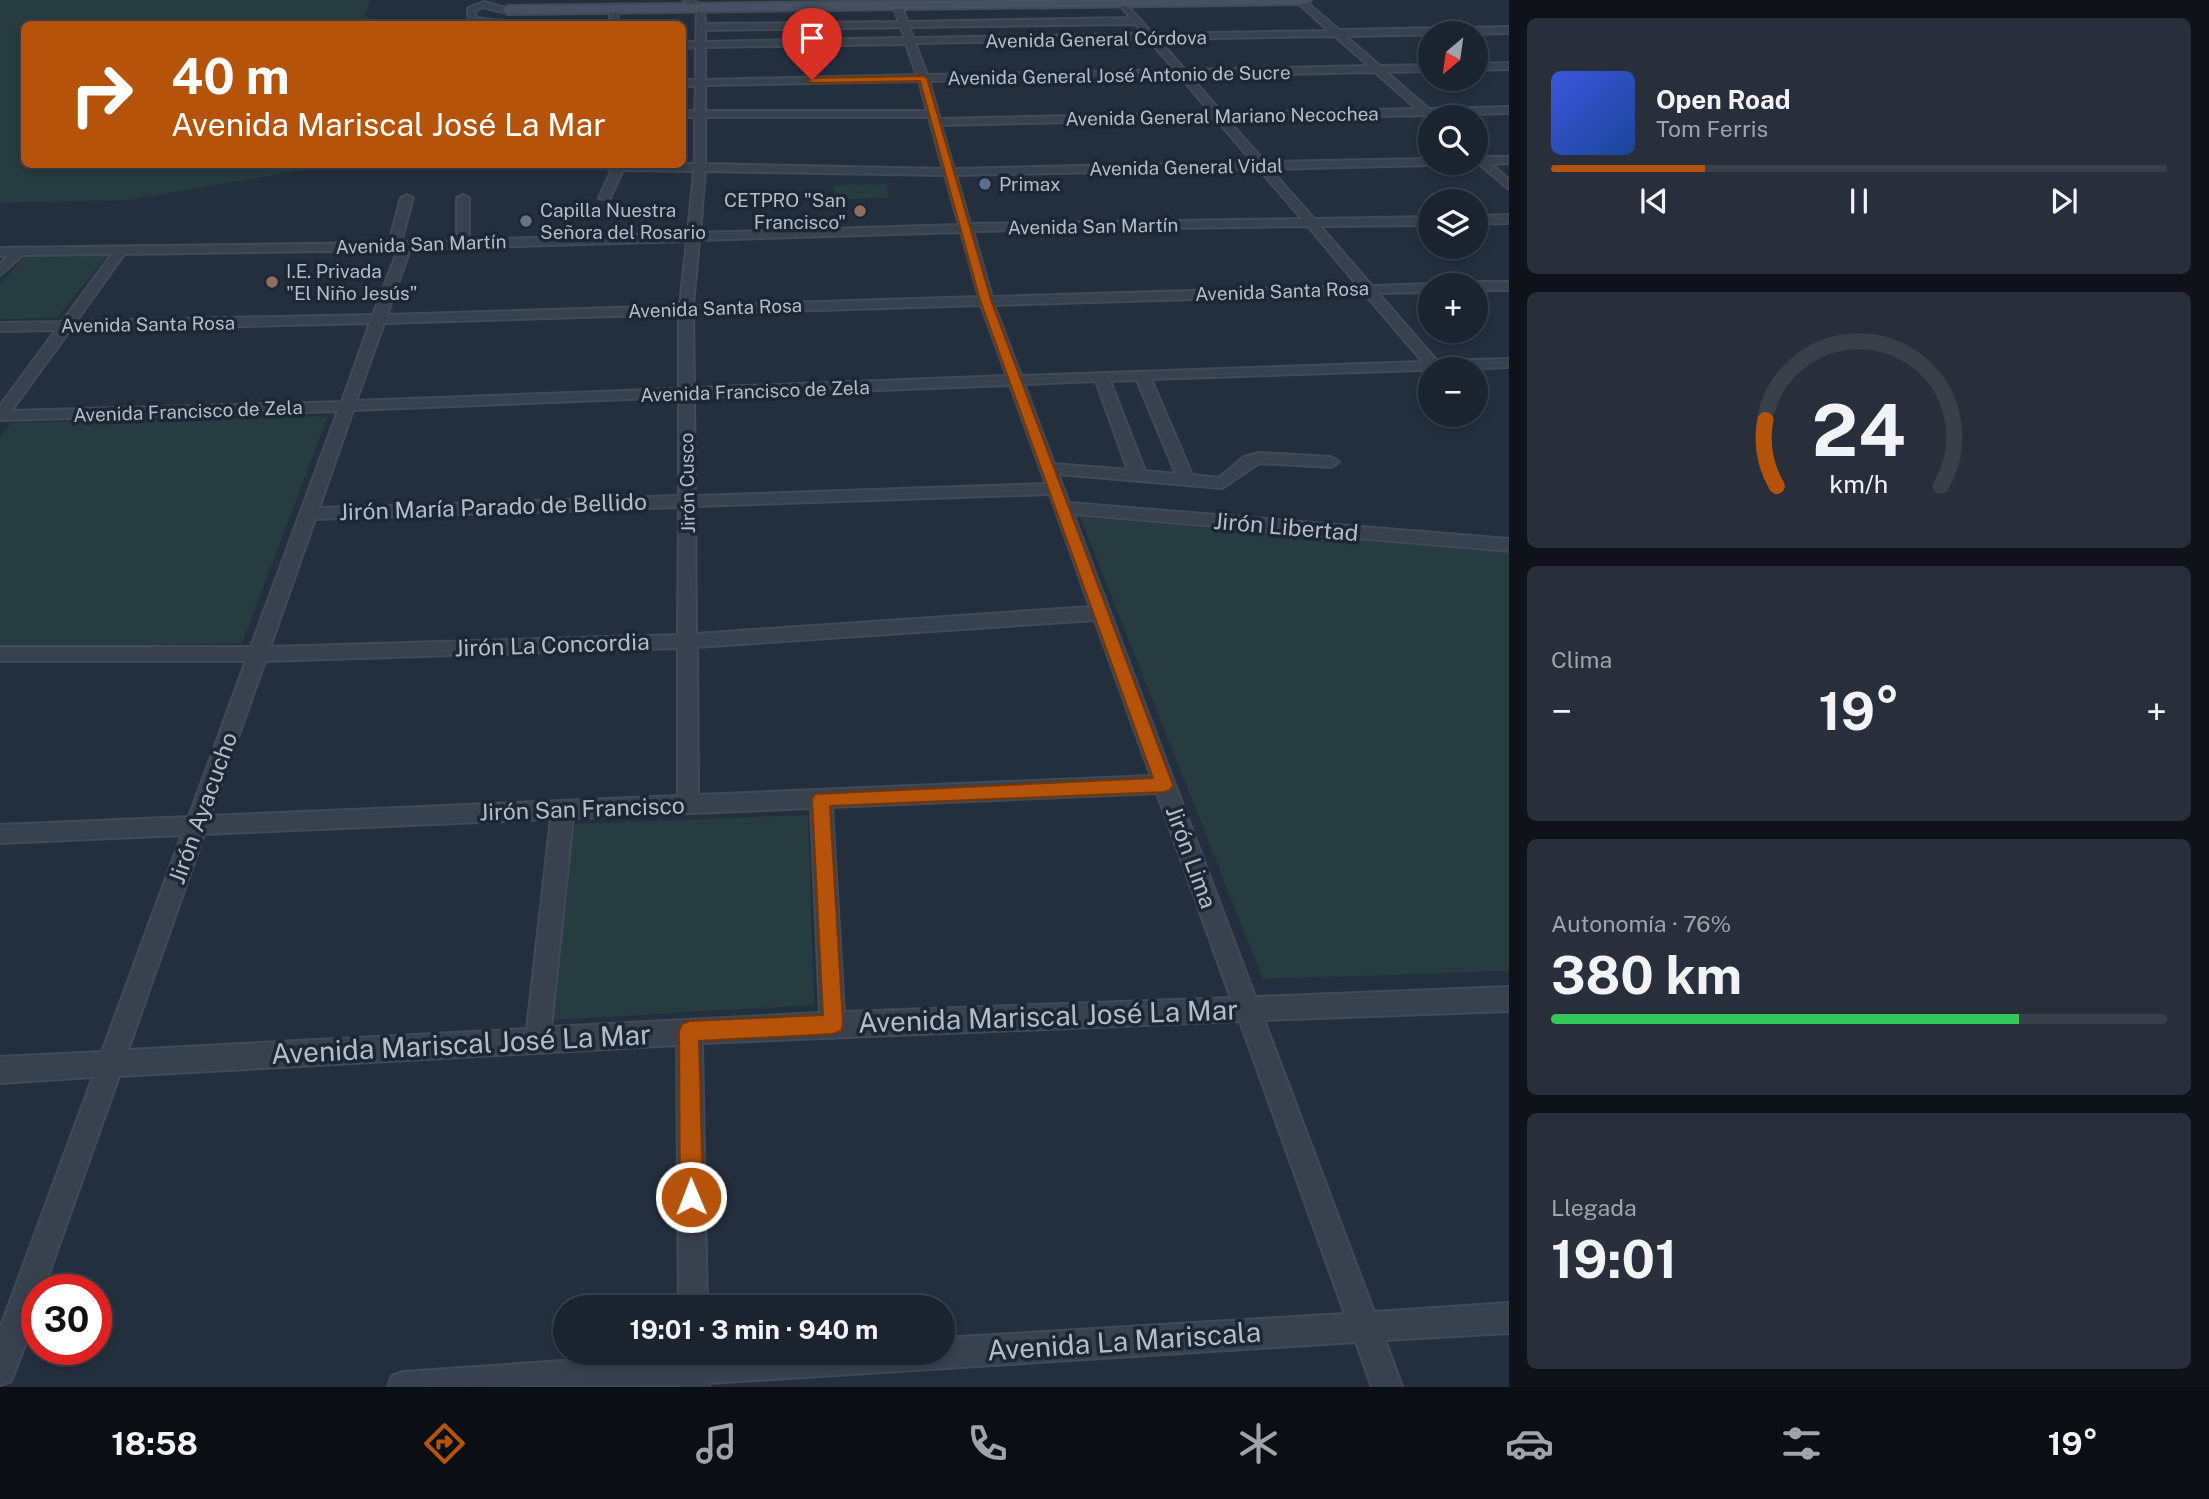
<!DOCTYPE html>
<html lang="es">
<head>
<meta charset="utf-8">
<style>
	:root { --surface:#1b232e; --page:#282f3a; --text:#f1f3f6; --muted:#a0a4aa; --line:#39404a; --accent:#b45309 }
	body { margin:0; font-family:"Public Sans",sans-serif; background:var(--page); color:var(--text); height:100vh; display:flex; flex-direction:column; font-size:26px; white-space:nowrap }
	* { box-sizing:border-box; margin:0 }
	p { font-size:23px; color:var(--muted) }
	.icon { flex:none; width:38px; height:38px; fill:none; stroke:currentColor; stroke-width:2; stroke-linecap:round; stroke-linejoin:round }
	.map { position:relative; flex:1; overflow:hidden }
	.sheet { display:flex; flex-direction:column; gap:18px; padding:18px; background:#0f1319; width:700px }
	.sheet>* { flex:none }
	.hud { position:absolute; left:21px; top:21px; width:665px; height:147px; border-radius:10px; box-shadow:0 4px 10px #0003,0 0 0 2px var(--line); background:#b45309; color:#fff; overflow:hidden }
	.needle { width:46px; rotate:209deg }
	.fabs { position:absolute; left:1418px; top:21px; display:grid; gap:14px }
	.fabs a { display:grid; place-items:center; width:70px; height:70px; border-radius:50%; background:var(--surface); box-shadow:0 4px 10px #0003,0 0 0 2px var(--line); font-size:35px }
	.speed { position:absolute; left:21px; top:1274px; display:flex; gap:14px; font-size:35px; font-weight:700; text-align:center }
	.speed>* { display:grid; place-content:center; width:91px; height:91px; border-radius:50%; background:var(--surface); box-shadow:0 4px 10px #0003,0 0 0 2px var(--line); line-height:1 }
	.speed .limit { border:10px solid #d22; background:#fff; color:#111 }
	.pin { position:absolute; display:grid; place-items:center; width:60px; height:60px; color:#fff; margin:-72px -30px; border-radius:50% 50% 50% 0; rotate:-45deg; box-shadow:0 0 7px #0007 }
	.pin .icon { rotate:45deg }
	.me { position:absolute; width:77px; margin:-38px; rotate:359deg; stroke-linejoin:round; filter:drop-shadow(0 0 5px #0008) }
	.turn { display:flex; align-items:center; gap:24px; height:147px; padding:0 35px; font-size:32px }
	.turn .icon { width:91px; height:91px; stroke-width:2.5 }
	.turn b { display:block; font-size:49px; line-height:60px }
	.big { font-size:52px; font-weight:700; line-height:1.1 }
	.sheet .widget { flex:1; display:flex; flex-direction:column; justify-content:center; gap:10px; min-width:0; padding:0 24px; border-radius:10px; background:var(--page) }
	.sheet .dial { align-items:center; gap:0 }
	.dial svg { height:182px; overflow:visible; fill:none; stroke:var(--line); stroke-width:7; stroke-linecap:round; text-anchor:middle }
	.dial text { fill:var(--text); stroke:none }
	.song { display:flex; align-items:center; gap:21px }
	.cover { width:84px; height:84px; border-radius:10px; background:linear-gradient(135deg,hsl(230 70% 55%),hsl(220 70% 35%)) }
	.played { height:7px; border-radius:4px; background:linear-gradient(90deg,var(--accent) 25%,var(--line) 25%) }
	.keys { display:flex; justify-content:space-around; direction:ltr }
	.heat { display:flex; justify-content:space-between; align-items:center; font-size:38px; direction:ltr }
	.charge { height:10px; border-radius:5px; background:linear-gradient(90deg,#34c759 76%,var(--line) 0) }
	.trip { position:absolute; left:553px; top:1295px; width:402px; height:70px; border-radius:35px; background:var(--surface); box-shadow:0 4px 10px #0003,0 0 0 2px var(--line); font-weight:700; line-height:70px; text-align:center }
	.menu { display:flex; height:112px; justify-content:space-around; align-items:center; background:#0b0e12; color:var(--muted) }
	.menu .icon { width:49px; height:49px }
	.menu .selected { color:var(--accent) }
	.menu b { font-size:32px; color:var(--text) }
	main { display:flex; flex:1; min-height:0 }
	.map>svg:first-child { display:block }
</style>
</head>
<body>
<main>
<div class="map">
<svg width="1509" height="1387" viewBox="0 0 1509 1387">
	<rect width="100%" height="100%" fill="#242f3e"/>
	<!-- green -->
	<g fill="#263c3f">
		<polygon points="0,0 370,0 365,16 378,24 24,24 24,164 332,165 128,200 0,203"/>
		<polygon points="886,184 889,198 836,199 833,185"/>
		<polygon points="108,254 57,318 0,319 0,283 26,256"/>
		<polygon points="328,416 242,643 0,648 0,438 11,423"/>
		<polygon points="1080,517 1509,553 1509,971 1263,979"/>
		<polygon points="808,815 814,1005 552,1020 575,824"/>
	</g>
	<g fill="none" stroke-linecap="round" stroke-linejoin="round">
		<defs>
			<g id="street">
				<path d="M684 0H693L704 7 705 24 899 22 894 7 898 4 902 7 907 22 1131 18 1118 3 1122 0 1153 34 1329 31 1295 0H1304L1339 30 1509 27V33L1345 36 1380 66 1430 65V71L1386 72 1429 109 1509 107V113L1435 115 1430 118 1424 115 1227 119 1265 162 1430 159V163H1435L1430 165 1270 169 1314 219 1430 217V225L1320 226 1372 286 1430 284 1434 285H1430V292L1378 293 1437 361 1509 359V367L1151 379 1192 475 1219 478 1244 457 1259 453 1331 457 1339 462 1331 467 1259 463 1222 488 1058 474 1069 503 1509 539V551L1073 514 1255 997 1509 987V1011L1264 1020 1374 1312 1509 1303V1333L1385 1340 1402 1387H1372L1356 1342 709 1383V1387H679V1385L388 1387 392 1376 403 1372 679 1353H943V1338L1345 1314 1240 1021 702 1043 707 1307H679L677 1045 119 1076 43 1290H37C37 1321 22 1352 11 1381L0 1385V1329L93 1077 0 1083V1057L102 1052 182 835 0 843V825L189 817 246 661H0V647H251L338 411 0 420V406L56 330 0 331V323L62 322 112 254 23 255 0 275V264L8 256H0V248L389 243 401 198 407 195 413 198 401 242 457 241V198L463 195 469 198V240L688 233 694 171 623 170 609 200 599 198 612 169 603 168V164H695V117H682V111H695L696 86H682V80H696V47L682 48V42H696L697 10ZM1135 24 1144 34 913 38 909 27ZM901 27 905 38 705 42V30ZM1335 36 1369 66 1185 70 1158 39ZM1148 39 1175 70 927 75 915 43ZM906 44 917 75 705 80V47ZM1375 72 1417 109 1222 113 1190 76ZM1180 76 1211 113 940 119 929 81ZM919 81 927 111H705V85ZM705 117H929L943 169 705 164ZM1216 119 1253 162 954 169 941 125ZM1259 169 1302 219 970 224 956 175ZM705 171 945 175 959 225 700 233ZM1308 226 1358 286 992 297 973 231ZM961 232 979 297 693 306 699 240ZM687 241 680 306 387 315 410 249ZM398 250 373 315 76 321 124 254ZM1365 294 1423 362 1021 376 994 305ZM981 305 1007 376 694 388 693 314ZM679 314V389L356 401 384 323ZM370 323 342 402 11 411 70 330ZM1137 380 1176 474 1145 471 1110 381ZM1096 381 1128 470 1054 464 1024 384ZM1010 385 1046 484 695 496 694 397ZM679 397V496L319 508 353 410ZM1050 494 1090 607 696 634 695 506ZM679 507 678 635 270 647 315 519ZM1095 620 1151 776 698 795 697 647ZM678 648V796L210 816 265 661ZM1157 793 1231 998 844 1012 832 807ZM811 808 820 1013 551 1027 573 818ZM551 819 527 1029 128 1050 204 834Z"/>
				<polygon points="484,2 512,10 508,13 482,7 475,11 476,18 501,21 505,24 469,22 468,8"/>
				<polygon points="610,8 617,10 618,24 610,24"/>
				<polygon points="1509,63 1509,69 1475,70 1475,64"/>
				<polygon points="1475,152 1484,157 1509,157 1509,163 1491,164 1509,180 1509,189 1479,164 1471,163 1475,163"/>
				<polygon points="1509,215 1509,223 1475,224 1475,216"/>
				<polygon points="1475,282 1509,282 1509,290 1475,290 1475,285 1469,285"/>
			</g>
			<polygon id="secondary" points="1014,0 1311,0 1305,4 508,14 502,10 508,6"/>
		</defs>
		<!-- street casing -->
		<use href="#street" stroke="#414a57" stroke-width="4"/>
		<!-- secondary casing -->
		<use href="#secondary" stroke="#414a57" stroke-width="4"/>
		<!-- street -->
		<use href="#street" fill="#38414e" fill-rule="evenodd"/>
		<!-- secondary -->
		<use href="#secondary" fill="#465061" fill-rule="evenodd"/>
	</g>
	<!-- route -->
	<polygon fill="#b45309" stroke="#753606" stroke-width="2" points="923,76 927,78 991,300 1173,785 1170,790 1164,792 830,806 843,1024 841,1031 833,1034 699,1041 703,1197 699,1205 691,1208 683,1205 680,1197 679,1031 682,1024 689,1021 823,1015 812,799 815,794 1153,778 980,300 920,81 812,83 808,80 812,78"/>
	<!-- markers -->
	<circle fill="#5c6f8a" stroke="#1d2633" stroke-width="2.5" cx="985" cy="184" r="7"/>
	<g fill="#8d6e63" stroke="#1d2633" stroke-width="2.5">
		<circle cx="860" cy="211" r="7"/>
		<circle cx="272" cy="282" r="7"/>
	</g>
	<circle fill="#6b7280" stroke="#1d2633" stroke-width="2.5" cx="526" cy="221" r="7"/>
	<g text-anchor="middle" stroke-width="7" stroke-linejoin="round" paint-order="stroke">
		<!-- far-street labels -->
		<g font-size="19" fill="#b4bcc9" stroke="#1d2633">
			<text transform="translate(1096 39) rotate(-1)" y="7">Avenida General Córdova</text>
			<text transform="translate(1119 75) rotate(-1)" y="7">Avenida General José Antonio de Sucre</text>
			<text transform="translate(1222 116) rotate(-1)" y="7">Avenida General Mariano Necochea</text>
			<text transform="translate(1186 167) rotate(-1)" y="7">Avenida General Vidal</text>
			<text transform="translate(1093 226) rotate(-1)" y="7">Avenida San Martín</text>
			<text transform="translate(421 244) rotate(-2)" y="7">Avenida San Martín</text>
			<text transform="translate(1282 291) rotate(-2)" y="7">Avenida Santa Rosa</text>
			<text transform="translate(715 308) rotate(-2)" y="7">Avenida Santa Rosa</text>
			<text transform="translate(148 324) rotate(-1)" y="7">Avenida Santa Rosa</text>
			<text transform="translate(755 391) rotate(-2)" y="7">Avenida Francisco de Zela</text>
			<text transform="translate(188 411) rotate(-2)" y="7">Avenida Francisco de Zela</text>
			<text transform="translate(687 483) rotate(-91)" y="7">Jirón Cusco</text>
		</g>
		<!-- far-poi labels -->
		<g font-size="19" fill="#b4bcc9" stroke="#1d2633" text-anchor="start">
			<text x="999" y="191">Primax</text>
			<text x="846" y="207" text-anchor="end">CETPRO "San<tspan x="846" dy="22">Francisco"</tspan></text>
			<text x="540" y="217">Capilla Nuestra<tspan x="540" dy="22">Señora del Rosario</tspan></text>
			<text x="286" y="278">I.E. Privada<tspan x="286" dy="22">"El Niño Jesús"</tspan></text>
		</g>
		<!-- street labels -->
		<g font-size="23" fill="#b4bcc9" stroke="#1d2633">
			<text transform="translate(493 507) rotate(-2)" y="8">Jirón María Parado de Bellido</text>
			<text transform="translate(1286 527) rotate(5)" y="8">Jirón Libertad</text>
			<text transform="translate(552 645) rotate(-2)" y="8">Jirón La Concordia</text>
			<text transform="translate(203 808) rotate(-70)" y="8">Jirón Ayacucho</text>
			<text transform="translate(582 809) rotate(-2)" y="8">Jirón San Francisco</text>
			<text transform="translate(1191 857) rotate(70)" y="8">Jirón Lima</text>
		</g>
		<!-- near-street labels -->
		<g font-size="28" fill="#b4bcc9" stroke="#1d2633">
			<text transform="translate(1048 1016) rotate(-2)" y="10">Avenida Mariscal José La Mar</text>
			<text transform="translate(461 1044) rotate(-3)" y="10">Avenida Mariscal José La Mar</text>
			<text transform="translate(1124 1341) rotate(-4)" y="10">Avenida La Mariscala</text>
		</g>
	</g>
</svg>
<div class="fabs">
<a><svg class="needle" viewBox="-14 -14 28 28"><path d="M0-13l5 13h-10z" fill="#e53935"/><path d="M0 13l5-13h-10z" fill="#a0a4aa"/></svg></a>
<a><svg class="icon" aria-label="search" viewBox="0 0 24 24"><circle cx="10" cy="10" r="6"/><path d="M15 15l6 6"/></svg></a>
<a><svg class="icon" aria-label="layers" viewBox="0 0 24 24"><path d="M12 4l9 5-9 5-9-5zM3 14l9 5 9-5"/></svg></a>
<a>+</a>
<a>−</a>
</div>
<div class="speed"><div class="limit">30</div></div>
<div class="pin" style="left:812px;top:80px;background:#d93025"><svg class="icon" aria-label="arrive" viewBox="0 0 24 24"><path d="M6 21V4h12l-3 4 3 4H6"/></svg></div>
<svg class="me" style="left:691px;top:1197px" viewBox="-20 -20 40 40"><circle r="17" fill="#b45309" stroke="#fff" stroke-width="3"/><path d="M0-11L8 9 0 5-8 9z" fill="#fff"/></svg>
<div class="trip">19:01 · 3 min · 940 m</div>
<div class="hud">
<div class="turn"><svg class="icon" aria-label="right" viewBox="0 0 24 24"><path d="M7 20v-9h11M14 6l5 5-5 5"/></svg><div><b>40 m</b>Avenida Mariscal José La Mar</div></div>
</div>
</div>
<section class="sheet">
<div class="widget">
<div class="song"><i class="cover"></i><div><b>Open Road</b><p>Tom Ferris</p></div></div>
<div class="played"></div>
<div class="keys"><svg class="icon" aria-label="previous" viewBox="0 0 24 24"><path d="M18 5L8 12l10 7zM5 5v14"/></svg><svg class="icon" aria-label="pause" viewBox="0 0 24 24"><path d="M8 5v14M16 5v14"/></svg><svg class="icon" aria-label="next" viewBox="0 0 24 24"><path d="M6 5l10 7-10 7zM19 5v14"/></svg></div>
</div>
<div class="widget dial"><svg viewBox="0 0 100 80">
<path d="M14 69A42 42 0 1 1 86 69"/>
<path d="M14 69A42 42 0 0 1 9 40" stroke="#b45309"/>
<text x="50" y="56" font-size="32" font-weight="700">24</text>
<text x="50" y="72" font-size="11">km/h</text>
</svg></div>
<div class="widget"><p>Clima</p>
<div class="heat"><a>−</a><b class="big">19°</b><a>+</a></div>
</div>
<div class="widget"><p>Autonomía · 76%</p><b class="big">380 km</b><div class="charge"></div></div>
<div class="widget"><p>Llegada</p><b class="big">19:01</b></div>
</section>
</main>
<nav class="menu">
<b>18:58</b>
<svg class="icon selected" aria-label="directions" viewBox="0 0 24 24"><path d="M12 3l9 9-9 9-9-9zM9 14v-3h6M13 9l2 2-2 2"/></svg>
<svg class="icon" aria-label="music" viewBox="0 0 24 24"><path d="M9 18V5l10-2v13"/><circle cx="6" cy="18" r="3"/><circle cx="16" cy="16" r="3"/></svg>
<svg class="icon" aria-label="phone" viewBox="0 0 24 24"><path d="M5 4h4l2 5-3 2q2 4 5 5l2-3 5 2v4C11 20 4 13 5 4z"/></svg>
<svg class="icon" aria-label="climate" viewBox="0 0 24 24"><path d="M12 3v18M4 7l16 10M4 17L20 7"/></svg>
<svg class="icon" aria-label="car" viewBox="0 0 24 24"><path d="M5 17H2v-5l4-1 3-4h7l3 4 3 1v5h-3M9 17h6M6 11h13"/><circle cx="7" cy="17" r="2"/><circle cx="17" cy="17" r="2"/></svg>
<svg class="icon" aria-label="filters" viewBox="0 0 24 24"><path d="M4 7h16M4 17h16"/><circle cx="9" cy="7" r="2"/><circle cx="15" cy="17" r="2"/></svg>
<b>19°</b>
</nav>
</body>
</html>
